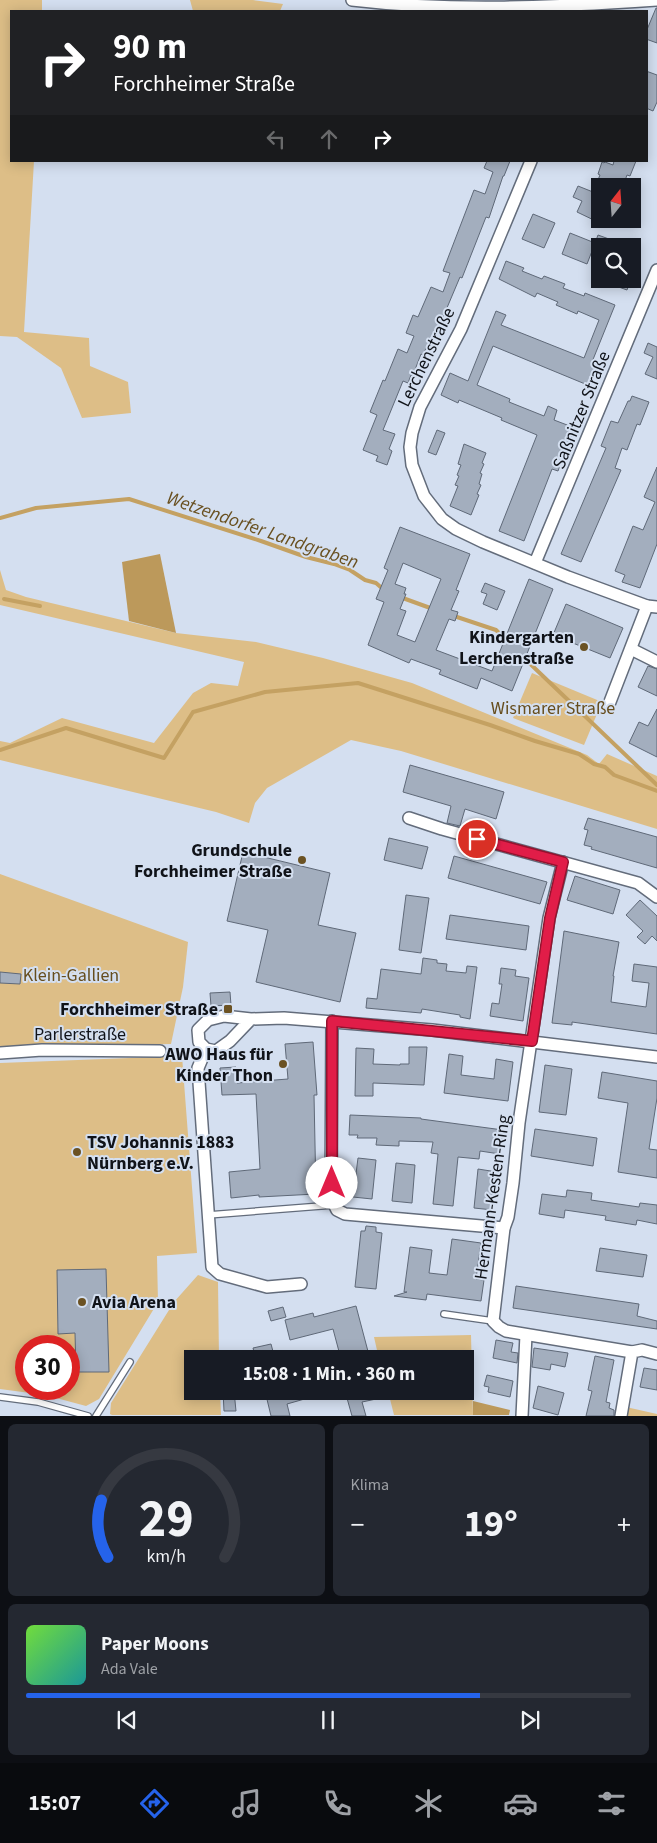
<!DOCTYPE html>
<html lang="de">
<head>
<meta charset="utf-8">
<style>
	:root { --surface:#171b24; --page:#242831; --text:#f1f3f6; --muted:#9ea1a6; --line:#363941; --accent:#2563eb }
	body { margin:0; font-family:"Source Sans 3",sans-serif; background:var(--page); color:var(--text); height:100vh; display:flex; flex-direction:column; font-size:19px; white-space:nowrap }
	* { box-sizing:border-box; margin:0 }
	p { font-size:16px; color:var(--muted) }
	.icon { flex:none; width:28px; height:28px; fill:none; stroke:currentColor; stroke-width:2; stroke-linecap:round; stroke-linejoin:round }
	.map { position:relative; height:1416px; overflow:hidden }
	.sheet { display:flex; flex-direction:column; gap:8px; padding:8px; background:#0d0f14; flex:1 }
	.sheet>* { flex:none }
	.banner { position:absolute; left:10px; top:10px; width:638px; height:152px; border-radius:0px; box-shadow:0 2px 12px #0003; background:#202124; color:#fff; overflow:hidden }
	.needle { width:32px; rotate:17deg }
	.fabs { position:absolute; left:591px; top:178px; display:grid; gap:10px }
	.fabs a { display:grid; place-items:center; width:50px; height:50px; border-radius:0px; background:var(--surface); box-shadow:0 2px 12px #0003; font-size:25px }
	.speed { position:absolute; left:15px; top:1335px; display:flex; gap:10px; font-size:25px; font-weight:700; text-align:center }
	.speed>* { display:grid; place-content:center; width:65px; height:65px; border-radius:50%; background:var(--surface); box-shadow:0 2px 12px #0003; line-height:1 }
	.speed .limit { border:8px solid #d22; background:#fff; color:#111 }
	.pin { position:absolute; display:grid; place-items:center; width:42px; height:42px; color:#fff; margin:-21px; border:2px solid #fff; border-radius:50%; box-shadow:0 1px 5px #0007 }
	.me { position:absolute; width:55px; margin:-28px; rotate:0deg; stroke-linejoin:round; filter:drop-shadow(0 0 4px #0008) }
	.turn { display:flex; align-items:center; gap:18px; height:105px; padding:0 20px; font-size:22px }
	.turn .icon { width:65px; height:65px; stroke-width:2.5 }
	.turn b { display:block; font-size:35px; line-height:42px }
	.lanes { display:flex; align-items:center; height:48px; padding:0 20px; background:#0003; justify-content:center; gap:25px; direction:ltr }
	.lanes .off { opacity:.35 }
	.big { font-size:38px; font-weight:700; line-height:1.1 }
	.sheet .card { flex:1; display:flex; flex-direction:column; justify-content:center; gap:8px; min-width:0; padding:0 18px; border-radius:8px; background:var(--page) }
	.sheet .dial { align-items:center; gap:0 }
	.dial svg { height:130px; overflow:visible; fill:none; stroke:var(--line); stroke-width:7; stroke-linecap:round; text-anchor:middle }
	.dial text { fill:var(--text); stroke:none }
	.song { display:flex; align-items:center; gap:15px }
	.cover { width:60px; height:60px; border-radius:8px; background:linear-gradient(135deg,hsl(100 70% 55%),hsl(180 70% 35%)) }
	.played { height:5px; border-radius:2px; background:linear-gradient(90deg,var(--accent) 75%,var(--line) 75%) }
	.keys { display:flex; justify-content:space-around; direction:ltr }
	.heat { display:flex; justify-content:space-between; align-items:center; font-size:28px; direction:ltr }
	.sheet .tiles { flex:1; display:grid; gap:8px; grid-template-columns:1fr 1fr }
	.card:last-child { grid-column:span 2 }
	.trip { position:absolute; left:184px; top:1350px; width:290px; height:50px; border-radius:0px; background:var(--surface); box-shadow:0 2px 12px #0003; font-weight:700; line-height:50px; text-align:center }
	.tab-bar { display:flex; height:80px; justify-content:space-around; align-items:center; background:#090b0e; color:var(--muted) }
	.tab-bar .icon { width:35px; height:35px }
	.tab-bar .active { color:var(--accent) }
	.tab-bar b { font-size:22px; color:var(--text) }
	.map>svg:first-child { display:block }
</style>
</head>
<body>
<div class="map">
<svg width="657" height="1416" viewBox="0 0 657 1416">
	<rect width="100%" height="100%" fill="#d4dff0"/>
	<!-- green -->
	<g fill="#ddbe87" fill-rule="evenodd">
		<polygon points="0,0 42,0 42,11 11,11 11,161 34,161 24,332 89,338 90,366 128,382 131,413 82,418 61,368 17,337 0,336"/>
		<polygon points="190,0 253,0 283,4 280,11 193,11"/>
		<polygon points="0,570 6,590 26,597 176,633 256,642 323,658 412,683 587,755 599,764 607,754 657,776 657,829 401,751 351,740 267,788 255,803 249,823 216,812 0,760 0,741 10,743 62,718 154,743 193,693 211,683 238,686 244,662 0,605"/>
		<polygon points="532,673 602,702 584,745 513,718"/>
		<polygon points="0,874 188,942 183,987 171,1044 0,1048"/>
		<path d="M182 1056 197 1253 157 1256 158 1302 99 1399 86 1406 45 1395 0 1389V1063ZM26 1346H69V1389H26Z"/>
		<polygon points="198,1275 218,1282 219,1359 192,1359 192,1391 220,1391 221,1415 112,1415 110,1414 111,1403 174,1302"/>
		<polygon points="471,1335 473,1415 394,1415 388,1391 465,1391 465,1359 379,1359 374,1337"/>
		<polygon points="626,1407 657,1414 657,1416 625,1416"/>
	</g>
	<!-- forest -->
	<g fill="#bc995b">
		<polygon points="160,554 176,633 129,621 122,562"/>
		<polygon points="473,1401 510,1410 509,1415 473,1415"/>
	</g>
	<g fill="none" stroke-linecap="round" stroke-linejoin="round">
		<!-- stream -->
		<g stroke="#c4a162" stroke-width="4">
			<polyline points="0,518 36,508 129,499 261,541 306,557 334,564 350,570 365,580 376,583 384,590"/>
			<polyline points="400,597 433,609"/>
			<polyline points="4,599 40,606"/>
			<polyline points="454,616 496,630 507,641"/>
			<polyline points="523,657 657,785"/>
			<polyline points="0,750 66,728 164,758 193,712 265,692 358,683 490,725 535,741 579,754 594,764 605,767 614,775 657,791"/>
		</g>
	</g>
	<!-- building -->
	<g fill="#a3aebe" stroke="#5f6978" fill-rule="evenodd">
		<polygon points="656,8 657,8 657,43 646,39 646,32"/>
		<polygon points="646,71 657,75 657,102 653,111 646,108"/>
		<polygon points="487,161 510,161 504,176 503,176 489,218 486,217 462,278 460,277 430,348 427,346 423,355 421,354 413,375 411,375 408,383 403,381 383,430 395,434 389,449 392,451 387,465 376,461 378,456 363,450 377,415 370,412 383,380 385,381 398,349 407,353 414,336 406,333 413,315 418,317 431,287 443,292 450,273 443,271 474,190 485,194 493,172 484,168"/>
		<polygon points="614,161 636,161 630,176 627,175 623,186 600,186 600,223 577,212 582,201 573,197 578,186 593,192 600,175 598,174 602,162 604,163 605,162 613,165"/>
		<polygon points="533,214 555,223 544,248 522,239"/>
		<polygon points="570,233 595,243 598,235 609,239 606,246 594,246 587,264 562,254"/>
		<polygon points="506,261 524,268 522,271 542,279 544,276 565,284 563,288 584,296 585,293 615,305 592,362 599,365 590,386 493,346 477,385 510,399 509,402 544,416 548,406 557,410 554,420 575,428 558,471 552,469 524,541 499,531 537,435 501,420 502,418 459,400 458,403 441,395 450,373 468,381 496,311 506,315 501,325 584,358 599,320 578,311 577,314 556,305 558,302 537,293 535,297 499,279"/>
		<polygon points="619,279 631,279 627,290 616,286"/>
		<polygon points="648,343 657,347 657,379 645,374 653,357 644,353"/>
		<polygon points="632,396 649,402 640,425 637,424 627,450 622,448 615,468 621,470 581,562 561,554 606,448 601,446 611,421 618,423 628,401 630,401"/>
		<polygon points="437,430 445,433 436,455 428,452"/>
		<polygon points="464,444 486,453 482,463 484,464 480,473 482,474 479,484 481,485 477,494 479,495 471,515 450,506 458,486 455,485 459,476 457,475 461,465 458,464"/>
		<polygon points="657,467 657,544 640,588 622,582 625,575 615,571 633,526 643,530 655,502 644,497"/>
		<path d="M400 527 470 554 456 590 459 591 451 610 458 612 455 621 449 619 436 650 492 671 529 579 553 589 512 691 481 678 477 689 439 674 441 670 411 659 409 663 368 645 384 602 376 599 388 570 384 568ZM403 563 441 579 415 642 397 635 406 611 400 609 406 594H404L406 588 395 584Z"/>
		<polygon points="485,583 505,591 497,610 483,604 487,594 481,592"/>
		<polygon points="566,604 623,628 610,658 553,635"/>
		<polygon points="648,666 657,669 657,696 638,687"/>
		<polygon points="657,709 657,757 629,743 639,722 648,726"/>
		<polygon points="410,765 504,792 496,819 465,809 460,826 447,823 451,806 403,792"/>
		<polygon points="588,818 657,837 657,868 591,849 592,847 584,845 588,830 584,829"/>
		<polygon points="389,838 428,847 422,869 384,860"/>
		<polygon points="243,852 330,873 318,925 356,933 340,1002 256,982 268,930 227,921"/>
		<polygon points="454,856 547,882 540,904 448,878"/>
		<polygon points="575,876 620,890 613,914 567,900"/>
		<polygon points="406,895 429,898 421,953 399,950"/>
		<polygon points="640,900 657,916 657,941 652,936 645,944 637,937 643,931 626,915"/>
		<polygon points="450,915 529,926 526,950 446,939"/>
		<polygon points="564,931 619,942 613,976 614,976 611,1002 646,1007 649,983 632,981 634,964 657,967 657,1034 572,1022 572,1025 552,1023"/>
		<polygon points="423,958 437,960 437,963 447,964 446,971 466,973 467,966 477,967 470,1019 460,1017 460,1015 422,1009 421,1013 366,1008 367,998 377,999 381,969 421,974"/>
		<polygon points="501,968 516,970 515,976 529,978 523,1021 490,1016 492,1003 499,1004 502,984 499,984"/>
		<polygon points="0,972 21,974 20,984 0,983"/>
		<polygon points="230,992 231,1005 211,1006 210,993"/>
		<polygon points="313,1042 317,1095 314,1095 316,1194 259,1197 259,1195 231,1198 229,1172 260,1169 256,1094 222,1095 220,1068 236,1067 237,1083 288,1079 285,1044"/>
		<polygon points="409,1047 427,1047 424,1085 373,1083 373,1096 355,1096 356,1048 374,1049 373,1064 400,1065 400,1064 409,1064"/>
		<polygon points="449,1054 463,1056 461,1075 494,1079 496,1059 513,1062 508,1101 444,1093"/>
		<polygon points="545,1065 572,1069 566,1115 539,1112"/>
		<polygon points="602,1072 657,1081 657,1098 649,1149 657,1150 657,1178 618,1172 628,1103 598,1098"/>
		<polygon points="350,1115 421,1118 421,1119 503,1130 500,1154 480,1151 479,1159 458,1157 453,1206 433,1204 438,1154 431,1153 433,1142 399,1141 399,1146 376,1145 377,1138 357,1138 358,1135 349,1135"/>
		<polygon points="535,1129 597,1138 593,1166 531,1156"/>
		<polygon points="358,1158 376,1160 372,1199 353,1197"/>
		<polygon points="396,1163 415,1165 412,1203 392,1201"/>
		<polygon points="478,1169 497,1172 493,1210 474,1208"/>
		<polygon points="567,1190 592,1193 591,1200 639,1207 640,1203 657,1205 657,1224 637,1220 636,1225 605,1220 606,1216 565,1210 564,1218 539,1214 542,1194 566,1197"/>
		<polygon points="366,1226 376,1227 376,1232 382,1233 376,1289 355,1287 361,1231 365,1231"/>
		<polygon points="452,1239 481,1243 476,1279 484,1280 481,1301 427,1294 426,1300 394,1296 407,1292 404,1292 410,1247 432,1250 429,1273 447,1275"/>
		<polygon points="600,1248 647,1255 643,1277 596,1271"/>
		<polygon points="106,1269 109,1372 76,1372 75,1333 58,1334 57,1270"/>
		<polygon points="516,1286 639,1304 637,1316 657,1321 657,1329 513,1308"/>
		<polygon points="356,1306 370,1359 355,1359 354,1356 341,1359 333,1329 290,1340 285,1320 313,1313 314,1317"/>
		<polygon points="283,1307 286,1317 271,1321 268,1311"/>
		<polygon points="496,1340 513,1343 511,1352 518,1353 517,1363 493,1358"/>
		<polygon points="271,1344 275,1359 256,1359 253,1348"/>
		<polygon points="534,1348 568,1353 565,1367 551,1364 550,1370 532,1367"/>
		<polygon points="595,1356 614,1360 606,1402 610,1403 609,1408 614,1410 614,1416 586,1416 592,1391 588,1390"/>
		<polygon points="644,1368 657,1370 657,1390 640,1387"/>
		<polygon points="487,1375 513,1381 510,1397 488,1392 489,1387 484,1386"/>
		<polygon points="538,1386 564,1393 558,1415 533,1408"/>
		<polygon points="223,1391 234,1391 236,1411 224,1411"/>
		<polygon points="265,1391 321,1391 322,1394 287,1404 290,1416 271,1416"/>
		<polygon points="345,1391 394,1391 395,1395 362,1402 366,1416 352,1416"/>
	</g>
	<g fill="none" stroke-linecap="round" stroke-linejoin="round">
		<defs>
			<g id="service">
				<polyline points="208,1215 334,1205"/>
				<polyline points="444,1314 493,1321"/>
				<polyline points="0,1397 38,1402 88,1416"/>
				<polyline points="96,1416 130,1362"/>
			</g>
			<g id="minor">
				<path d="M352 0C453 12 555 7 657 0"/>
				<polyline points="531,161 461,329 420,407 412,433 410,447 412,465 424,496 442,519 456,529 483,542 568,577 647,606 657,607"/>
				<polyline points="535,563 657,270"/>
				<polyline points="631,649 657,662"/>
				<polyline points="608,707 647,606"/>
				<polyline points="409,818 442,829 638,883 657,897"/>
				<polyline points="563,862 549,918 519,1123 513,1183 508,1217 504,1228 493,1321 499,1327 506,1331 632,1352"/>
				<polyline points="251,1019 230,1041 216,1051 206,1049 199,1042 198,1030 208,1020 224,1016 251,1019 284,1018 432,1030 657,1057"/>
				<polyline points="332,1021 331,1198 337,1210 345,1214 504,1228"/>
				<polyline points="206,1049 198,1068 212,1267 220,1274 267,1287 301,1284"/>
				<polyline points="0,1053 42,1050 160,1051"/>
				<polyline points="522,1416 526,1335"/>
				<polyline points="621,1416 632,1352 642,1350 657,1354"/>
			</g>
		</defs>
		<!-- service casing -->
		<use href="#service" stroke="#636c7b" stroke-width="8"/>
		<!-- minor casing -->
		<use href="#minor" stroke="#636c7b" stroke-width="14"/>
		<!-- service -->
		<use href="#service" stroke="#fff" stroke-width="5.5"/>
		<!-- minor -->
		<use href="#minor" stroke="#fff" stroke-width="11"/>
	</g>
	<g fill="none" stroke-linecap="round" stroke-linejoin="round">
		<defs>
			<polyline id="route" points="332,1183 332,1021 532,1041 550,918 563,862 477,839"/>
		</defs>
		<!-- route casing -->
		<use href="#route" stroke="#92132f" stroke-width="12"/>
		<!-- route -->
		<use href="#route" stroke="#e11d48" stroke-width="9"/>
	</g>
	<!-- markers -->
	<g fill="#6b5223" stroke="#d4dff0" stroke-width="2">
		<circle cx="584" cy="647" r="5"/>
		<circle cx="302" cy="860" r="5"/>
		<rect x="223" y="1004" width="10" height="10" rx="2.5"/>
		<circle cx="283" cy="1064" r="5"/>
		<circle cx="77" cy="1152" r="5"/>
		<circle cx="82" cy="1302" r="5"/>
	</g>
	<g text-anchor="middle" stroke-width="4" stroke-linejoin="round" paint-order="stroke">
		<!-- street labels -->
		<g font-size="18" fill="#101319" stroke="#d4dff0">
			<text transform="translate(426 357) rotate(-64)" y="6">Lerchenstraße</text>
			<text transform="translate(581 410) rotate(-68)" y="6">Saßnitzer Straße</text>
			<text x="80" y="1040">Parlerstraße</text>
			<text transform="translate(492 1197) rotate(-82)" y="6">Hermann-Kesten-Ring</text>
		</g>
		<!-- poi labels -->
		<g font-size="18" font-weight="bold" fill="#101319" stroke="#d4dff0" text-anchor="end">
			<text x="574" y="643">Kindergarten<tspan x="574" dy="21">Lerchenstraße</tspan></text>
			<text x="292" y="856">Grundschule<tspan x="292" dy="21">Forchheimer Straße</tspan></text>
			<text x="218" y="1015">Forchheimer Straße</text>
			<text x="273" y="1060">AWO Haus für<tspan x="273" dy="21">Kinder Thon</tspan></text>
			<text x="87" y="1148" text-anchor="start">TSV Johannis 1883<tspan x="87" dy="21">Nürnberg e.V.</tspan></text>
			<text x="92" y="1308" text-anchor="start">Avia Arena</text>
		</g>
		<!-- park labels -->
		<g font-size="18" fill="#664d1d" stroke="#d4dff0">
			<text x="553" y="714">Wismarer Straße</text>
			<text x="71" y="981">Klein-Gallien</text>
		</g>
		<!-- water labels -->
		<g font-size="19" font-style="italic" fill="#695020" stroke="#d4dff0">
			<text transform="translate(263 529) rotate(19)" y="7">Wetzendorfer Landgraben</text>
		</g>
	</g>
</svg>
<div class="fabs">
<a><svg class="needle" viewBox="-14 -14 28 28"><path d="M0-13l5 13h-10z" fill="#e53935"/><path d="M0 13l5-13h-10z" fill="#9ea1a6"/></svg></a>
<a><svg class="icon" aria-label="search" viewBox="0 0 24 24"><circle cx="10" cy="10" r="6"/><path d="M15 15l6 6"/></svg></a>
</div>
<div class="speed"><div class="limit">30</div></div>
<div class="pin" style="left:477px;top:839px;background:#d93025"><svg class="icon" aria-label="arrive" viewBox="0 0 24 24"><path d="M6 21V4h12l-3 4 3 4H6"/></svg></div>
<svg class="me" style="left:332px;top:1183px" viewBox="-20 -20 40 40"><circle r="19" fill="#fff"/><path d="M0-13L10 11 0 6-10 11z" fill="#e11d48"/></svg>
<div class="trip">15:08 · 1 Min. · 360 m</div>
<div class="banner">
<div class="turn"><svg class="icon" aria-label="right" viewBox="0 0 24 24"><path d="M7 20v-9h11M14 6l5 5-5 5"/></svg><div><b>90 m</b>Forchheimer Straße</div></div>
<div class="lanes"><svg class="icon off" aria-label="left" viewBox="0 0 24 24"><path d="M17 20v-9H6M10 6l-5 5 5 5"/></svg><svg class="icon off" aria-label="ahead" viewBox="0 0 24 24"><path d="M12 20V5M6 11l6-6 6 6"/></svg><svg class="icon" aria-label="right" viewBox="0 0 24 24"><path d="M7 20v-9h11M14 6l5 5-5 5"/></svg></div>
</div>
</div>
<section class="sheet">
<div class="tiles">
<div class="card dial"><svg viewBox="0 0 100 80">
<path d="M14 69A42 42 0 1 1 86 69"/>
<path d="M14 69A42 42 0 0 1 10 34" stroke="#2563eb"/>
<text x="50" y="56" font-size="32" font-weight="700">29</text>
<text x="50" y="72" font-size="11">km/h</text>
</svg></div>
<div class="card"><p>Klima</p>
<div class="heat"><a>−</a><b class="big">19°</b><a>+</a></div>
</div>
<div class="card">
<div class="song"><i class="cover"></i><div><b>Paper Moons</b><p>Ada Vale</p></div></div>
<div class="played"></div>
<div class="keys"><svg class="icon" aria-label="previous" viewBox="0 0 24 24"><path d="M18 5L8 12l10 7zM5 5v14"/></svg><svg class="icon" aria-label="pause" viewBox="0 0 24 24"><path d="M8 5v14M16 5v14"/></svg><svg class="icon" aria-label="next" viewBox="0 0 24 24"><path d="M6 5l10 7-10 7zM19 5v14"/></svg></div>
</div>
</div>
</section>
<nav class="tab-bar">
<b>15:07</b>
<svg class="icon active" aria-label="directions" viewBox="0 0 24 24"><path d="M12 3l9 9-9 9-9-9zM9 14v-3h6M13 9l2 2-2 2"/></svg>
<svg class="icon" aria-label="music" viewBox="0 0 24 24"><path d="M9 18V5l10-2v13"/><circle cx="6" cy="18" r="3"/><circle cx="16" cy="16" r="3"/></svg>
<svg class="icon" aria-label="phone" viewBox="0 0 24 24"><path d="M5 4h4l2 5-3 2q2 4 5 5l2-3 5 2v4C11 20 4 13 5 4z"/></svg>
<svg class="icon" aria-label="climate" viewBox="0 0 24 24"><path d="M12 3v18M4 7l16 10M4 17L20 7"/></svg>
<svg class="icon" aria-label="car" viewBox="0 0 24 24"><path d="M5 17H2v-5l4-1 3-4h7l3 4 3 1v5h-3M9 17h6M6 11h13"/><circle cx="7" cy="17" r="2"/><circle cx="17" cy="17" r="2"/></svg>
<svg class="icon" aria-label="filters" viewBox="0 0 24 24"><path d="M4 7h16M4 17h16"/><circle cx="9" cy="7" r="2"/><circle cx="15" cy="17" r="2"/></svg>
</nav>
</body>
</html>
